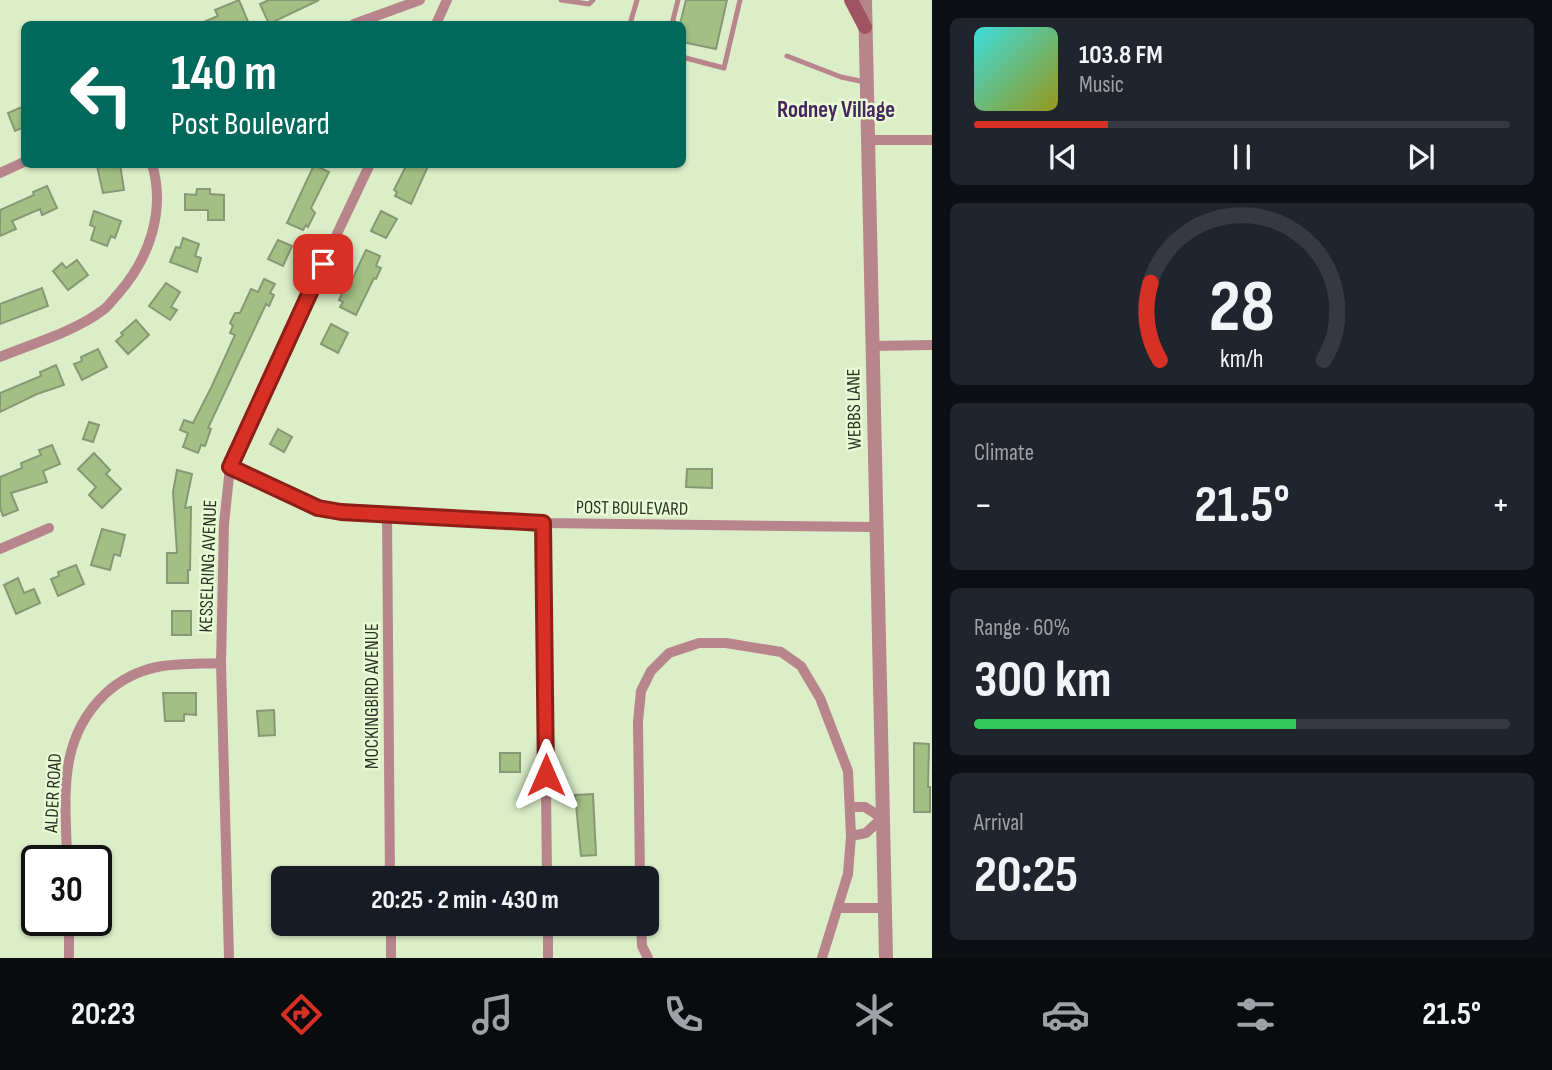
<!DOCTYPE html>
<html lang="en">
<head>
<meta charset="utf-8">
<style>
	:root { --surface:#171b24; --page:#20242c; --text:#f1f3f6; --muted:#9ea1a6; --line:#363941; --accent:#d93025 }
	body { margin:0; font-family:"Sofia Sans Condensed",sans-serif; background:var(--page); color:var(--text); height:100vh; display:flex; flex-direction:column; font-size:26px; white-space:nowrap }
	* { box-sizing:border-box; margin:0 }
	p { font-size:23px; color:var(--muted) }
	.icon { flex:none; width:38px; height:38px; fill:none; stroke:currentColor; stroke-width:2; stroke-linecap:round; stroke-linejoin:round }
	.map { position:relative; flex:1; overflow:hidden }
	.panel { display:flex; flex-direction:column; gap:18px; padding:18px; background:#0d0f14; width:620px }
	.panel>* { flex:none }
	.top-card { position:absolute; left:21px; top:21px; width:665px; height:147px; border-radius:10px; box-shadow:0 2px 5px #0004; background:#00695c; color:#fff; overflow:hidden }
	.speed { position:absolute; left:21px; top:845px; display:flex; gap:14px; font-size:35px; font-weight:700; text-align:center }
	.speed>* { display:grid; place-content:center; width:91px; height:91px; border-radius:50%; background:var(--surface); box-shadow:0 2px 5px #0004; line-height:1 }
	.speed .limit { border:4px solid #111; border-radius:10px; background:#fff; color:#111 }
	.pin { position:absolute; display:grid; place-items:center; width:60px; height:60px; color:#fff; margin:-30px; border-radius:14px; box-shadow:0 4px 10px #0006 }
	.me { position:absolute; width:77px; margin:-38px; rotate:0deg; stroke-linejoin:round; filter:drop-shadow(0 0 5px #0008) }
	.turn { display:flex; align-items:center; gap:24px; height:147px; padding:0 35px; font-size:32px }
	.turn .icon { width:91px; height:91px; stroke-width:2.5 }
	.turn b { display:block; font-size:49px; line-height:60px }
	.big { font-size:52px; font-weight:700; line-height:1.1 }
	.panel .card { flex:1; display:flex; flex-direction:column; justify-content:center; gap:10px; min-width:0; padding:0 24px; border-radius:10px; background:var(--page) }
	.panel .dial { align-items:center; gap:0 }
	.dial svg { height:182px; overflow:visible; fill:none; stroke:var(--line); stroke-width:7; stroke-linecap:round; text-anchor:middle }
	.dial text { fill:var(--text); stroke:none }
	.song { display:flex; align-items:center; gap:21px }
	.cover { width:84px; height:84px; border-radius:10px; background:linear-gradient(135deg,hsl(180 70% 55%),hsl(60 70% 35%)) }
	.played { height:7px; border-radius:4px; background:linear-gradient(90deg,var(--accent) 25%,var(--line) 25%) }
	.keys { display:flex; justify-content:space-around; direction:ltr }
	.heat { display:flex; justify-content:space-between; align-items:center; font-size:38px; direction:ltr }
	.charge { height:10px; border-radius:5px; background:linear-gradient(90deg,#34c759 60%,var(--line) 0) }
	.trip { position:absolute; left:271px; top:866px; width:388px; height:70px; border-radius:10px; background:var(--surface); box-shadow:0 2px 5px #0004; font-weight:700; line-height:70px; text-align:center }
	.dock { display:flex; height:112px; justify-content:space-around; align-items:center; background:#090b0e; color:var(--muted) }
	.dock .icon { width:49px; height:49px }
	.dock .on { color:var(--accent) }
	.dock b { font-size:32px; color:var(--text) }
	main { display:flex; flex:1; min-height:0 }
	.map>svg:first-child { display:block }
</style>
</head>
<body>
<main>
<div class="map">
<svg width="933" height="958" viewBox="0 0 933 958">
	<rect width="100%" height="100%" fill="#dbeec8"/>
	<!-- building -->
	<g fill="#a3bf84" stroke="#879875" stroke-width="2">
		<polygon points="239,0 249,24 199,24 218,16 215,10"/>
		<polygon points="269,0 319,0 269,24 260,4"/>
		<polygon points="686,0 727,0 716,49 682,42 682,24 680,24"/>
		<polygon points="24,106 24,127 15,131 8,113"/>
		<polygon points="120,164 124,190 103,193 97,166"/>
		<polygon points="407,164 429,164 411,204 395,196 397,192 394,190"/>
		<polygon points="314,165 329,172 311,208 315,213 308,227 306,225 303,230 287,223"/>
		<polygon points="47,186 57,208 42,215 40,209 12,221 16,229 0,236 0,210 34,195 33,192"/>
		<polygon points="197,189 210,189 210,194 224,195 224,220 208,220 208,210 185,210 185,194 196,195"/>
		<polygon points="94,211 121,221 115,238 111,236 107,246 91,240 95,227 90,225"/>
		<polygon points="381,211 397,219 386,238 371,231"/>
		<polygon points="183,238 199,244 195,256 201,258 197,272 170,262 176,247 180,248"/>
		<polygon points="278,240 292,246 283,266 268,259"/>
		<polygon points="366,250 380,256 376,266 381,268 376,279 374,278 356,315 340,307 343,302 339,300 347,283 350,284"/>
		<polygon points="77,260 88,275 68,290 53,271 62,263 66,268"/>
		<polygon points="264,279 275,284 270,293 274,295 269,306 266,304 208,428 211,429 205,446 201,445 198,453 183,447 188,433 180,430 184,420 193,423 211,388 235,335 230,333 233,326 230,323 235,313 240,313 251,289 258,292"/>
		<polygon points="166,283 180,292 171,307 177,310 170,320 149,306"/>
		<polygon points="42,288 48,306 0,324 0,304"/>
		<polygon points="136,320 149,335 128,354 116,341 123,335 121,333"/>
		<polygon points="331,324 348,333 338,353 321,344"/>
		<polygon points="98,349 107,367 82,380 74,364 82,361 81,357"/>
		<polygon points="56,365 64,385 37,394 0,412 0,393 41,376 40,372"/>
		<polygon points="89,422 99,425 93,442 83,439"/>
		<polygon points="278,429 292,437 284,452 270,444"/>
		<polygon points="52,445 60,464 43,471 47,482 11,493 18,510 3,516 0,508 0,477 22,468 21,463 41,455 39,450"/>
		<polygon points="94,453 110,470 106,474 121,489 102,508 89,495 96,487 78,469"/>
		<polygon points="687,469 712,469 712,488 686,487"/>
		<polygon points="177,470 192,474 185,508 191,507 190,570 188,570 188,583 167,583 167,553 177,553 173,492"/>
		<polygon points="102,529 125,535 120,556 114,554 110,570 91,565"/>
		<polygon points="76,565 84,584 58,596 51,579 59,576 58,572"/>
		<polygon points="18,578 24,593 34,589 40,603 16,614 4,585"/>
		<rect x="172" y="611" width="19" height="24"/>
		<polygon points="163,693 196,693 196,715 184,714 184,721 165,721"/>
		<polygon points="274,710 275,735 259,736 257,711"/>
		<polygon points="914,743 929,744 928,787 930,787 930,812 914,812"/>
		<rect x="500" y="753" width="20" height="19"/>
		<polygon points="593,794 596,855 581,856 575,795"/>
		<polygon points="437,868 437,878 418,878 418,869"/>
		<polygon points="420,924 438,924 439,934 420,934"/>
	</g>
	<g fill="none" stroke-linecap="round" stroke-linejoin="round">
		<!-- service -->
		<g stroke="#b9858d" stroke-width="5">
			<polyline points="561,0 589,4 593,0"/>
			<polyline points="630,24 637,0"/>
			<polyline points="672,24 678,0"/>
			<polyline points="787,56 841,77 865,82"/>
			<polyline points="682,57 724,68 740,0"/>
		</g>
		<!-- minor -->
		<g stroke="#b9858d" stroke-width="10">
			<polyline points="354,24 420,0"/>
			<polyline points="436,24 447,0"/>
			<polyline points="866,140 933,140"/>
			<polyline points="0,173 24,162"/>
			<polyline points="871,346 933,345"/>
			<path d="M0 357C34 343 74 332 103 310 109 306 113 299 118 294 149 259 166 211 152 164"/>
			<polyline points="230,467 318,508 341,512 543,523 875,527"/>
			<polyline points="387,514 390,878"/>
			<polyline points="543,523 547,878"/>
			<polyline points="0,549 49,528"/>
			<polyline points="850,807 865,807 882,818 866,833 851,836"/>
			<path d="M67 861C66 799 56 741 105 694 119 681 138 671 157 667 178 663 200 664 221 663"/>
			<polyline points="640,878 638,722 641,691 651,671 669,653 699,643 726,643 781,652 801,666 820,698 848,771 851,836 848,874 822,958"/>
			<polyline points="838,908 884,908"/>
			<polyline points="69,920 69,958"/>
			<polyline points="391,924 391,958"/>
			<polyline points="548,924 548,958"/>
			<polyline points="641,924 642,946 648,958"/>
			<polyline points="229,958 221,663 224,524 230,467 276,363 370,164"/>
		</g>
		<!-- tertiary -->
		<polyline stroke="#b9858d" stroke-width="14" points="865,0 886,958"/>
		<!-- secondary -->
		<polyline stroke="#9f5463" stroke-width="14" points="851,0 865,27"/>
	</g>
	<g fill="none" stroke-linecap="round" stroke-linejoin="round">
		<defs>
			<polyline id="route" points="323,264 230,467 318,508 341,512 543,523 546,775"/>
		</defs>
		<!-- route casing -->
		<use href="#route" stroke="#8d1f18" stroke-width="18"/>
		<!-- route -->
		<use href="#route" stroke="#d93025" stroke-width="12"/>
	</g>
	<g text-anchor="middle" stroke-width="5" stroke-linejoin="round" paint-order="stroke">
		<!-- street labels -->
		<g font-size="19" fill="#2b3224" stroke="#e8fbd5">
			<text transform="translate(853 409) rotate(-91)" y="7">WEBBS LANE</text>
			<text transform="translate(632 507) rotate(1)" y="7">POST BOULEVARD</text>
			<text transform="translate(207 566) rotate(-88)" y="7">KESSELRING AVENUE</text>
			<text transform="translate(371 696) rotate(-90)" y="7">MOCKINGBIRD AVENUE</text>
			<text transform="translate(52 793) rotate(-87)" y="7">ALDER ROAD</text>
		</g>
		<!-- quarter labels -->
		<g font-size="23" font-weight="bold" fill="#47265f" stroke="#e8fbd5">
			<text x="836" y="117">Rodney Village</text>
		</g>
	</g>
</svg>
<div class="speed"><div class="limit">30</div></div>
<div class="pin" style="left:323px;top:264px;background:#d93025"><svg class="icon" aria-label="arrive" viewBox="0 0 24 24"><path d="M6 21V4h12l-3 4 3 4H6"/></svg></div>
<svg class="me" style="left:546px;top:775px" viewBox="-20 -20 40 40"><path d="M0-17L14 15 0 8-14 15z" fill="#d93025" stroke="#fff" stroke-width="4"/></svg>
<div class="trip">20:25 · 2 min · 430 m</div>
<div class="top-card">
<div class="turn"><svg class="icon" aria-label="left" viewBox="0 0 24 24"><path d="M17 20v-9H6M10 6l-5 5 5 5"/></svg><div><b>140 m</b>Post Boulevard</div></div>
</div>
</div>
<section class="panel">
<div class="card">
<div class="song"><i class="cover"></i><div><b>103.8 FM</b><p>Music</p></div></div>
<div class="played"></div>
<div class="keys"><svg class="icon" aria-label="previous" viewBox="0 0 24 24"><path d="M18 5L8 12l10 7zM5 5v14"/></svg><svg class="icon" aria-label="pause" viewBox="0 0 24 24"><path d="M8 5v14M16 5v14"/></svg><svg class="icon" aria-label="next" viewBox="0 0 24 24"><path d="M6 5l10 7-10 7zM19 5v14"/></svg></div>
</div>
<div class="card dial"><svg viewBox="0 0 100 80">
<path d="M14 69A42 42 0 1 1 86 69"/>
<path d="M14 69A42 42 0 0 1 10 35" stroke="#d93025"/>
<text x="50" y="56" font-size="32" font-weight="700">28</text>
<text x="50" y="72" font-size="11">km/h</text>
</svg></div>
<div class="card"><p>Climate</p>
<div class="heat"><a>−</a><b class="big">21.5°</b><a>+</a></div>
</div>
<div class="card"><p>Range · 60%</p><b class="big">300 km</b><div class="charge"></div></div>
<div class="card"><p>Arrival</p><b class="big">20:25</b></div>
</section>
</main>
<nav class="dock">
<b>20:23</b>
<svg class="icon on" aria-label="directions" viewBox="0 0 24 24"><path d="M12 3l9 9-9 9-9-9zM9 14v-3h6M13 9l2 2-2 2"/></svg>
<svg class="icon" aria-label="music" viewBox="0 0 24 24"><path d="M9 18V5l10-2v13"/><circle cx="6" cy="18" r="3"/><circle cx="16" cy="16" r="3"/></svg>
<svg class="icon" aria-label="phone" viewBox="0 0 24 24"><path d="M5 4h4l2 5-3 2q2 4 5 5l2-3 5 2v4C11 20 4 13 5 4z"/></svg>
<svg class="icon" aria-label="climate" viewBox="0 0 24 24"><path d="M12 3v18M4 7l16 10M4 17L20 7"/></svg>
<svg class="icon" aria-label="car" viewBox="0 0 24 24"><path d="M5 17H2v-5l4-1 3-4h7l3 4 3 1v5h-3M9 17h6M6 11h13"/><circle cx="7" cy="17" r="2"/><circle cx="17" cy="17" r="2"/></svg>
<svg class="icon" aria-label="filters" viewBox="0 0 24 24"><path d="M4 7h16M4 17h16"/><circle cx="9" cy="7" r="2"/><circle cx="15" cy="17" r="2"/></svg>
<b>21.5°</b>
</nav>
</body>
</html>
